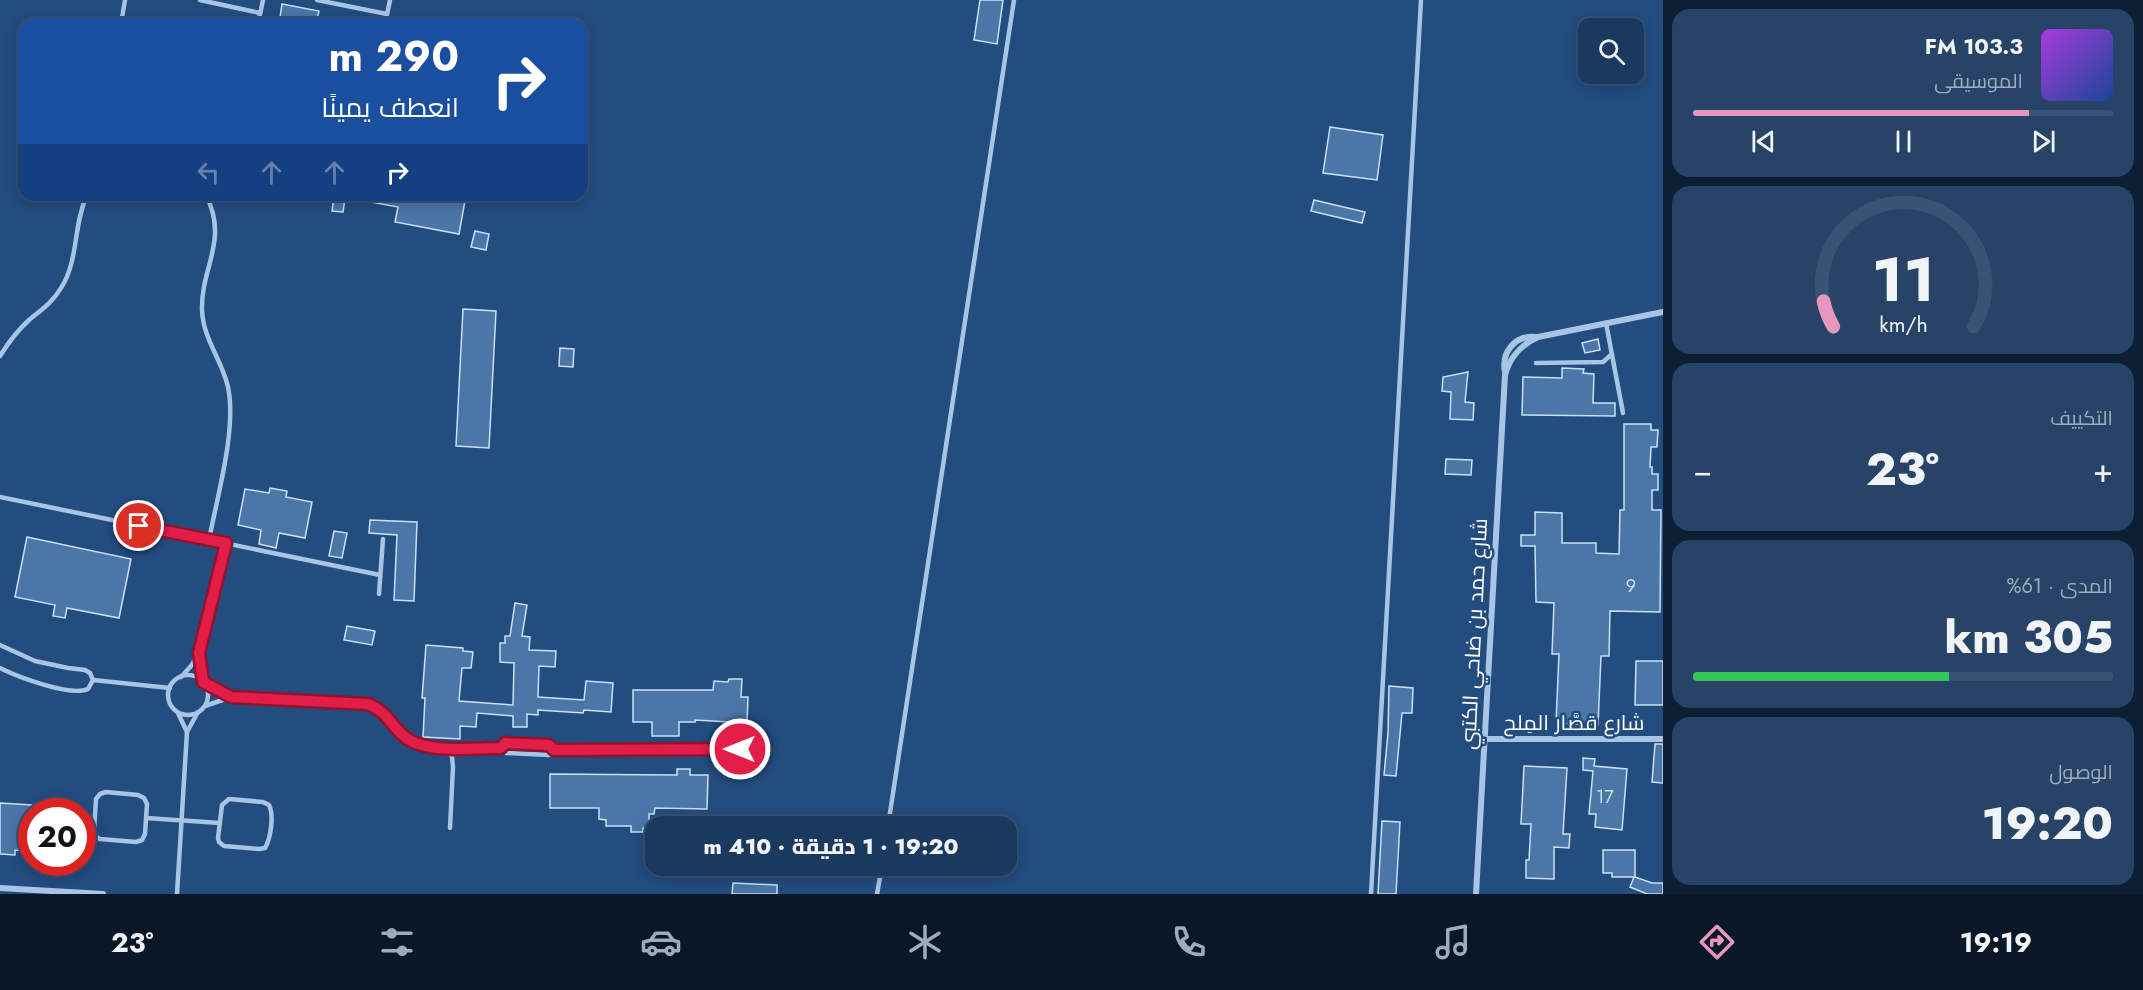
<!DOCTYPE html>
<html lang="ar">
<head>
<meta charset="utf-8">
<style>
	:root { --surface:#1a395f; --page:#274468; --text:#f1f3f6; --muted:#9facbd; --line:#385374; --accent:#e797bd }
	body { margin:0; font-family:Jost,Cairo,sans-serif; background:var(--page); color:var(--text); direction:rtl; height:100vh; display:flex; flex-direction:column; font-size:22px; white-space:nowrap }
	* { box-sizing:border-box; margin:0 }
	p { font-size:20px; color:var(--muted) }
	.icon { flex:none; width:33px; height:33px; fill:none; stroke:currentColor; stroke-width:2; stroke-linecap:round; stroke-linejoin:round }
	.map { position:relative; flex:1; overflow:hidden; direction:ltr }
	.side { display:flex; flex-direction:column; gap:9px; padding:9px; background:#0e1f34; width:480px }
	.side>* { flex:none }
	.top-card { position:absolute; left:18px; top:18px; width:570px; height:183px; border-radius:18px; box-shadow:0 3px 15px #0003,0 0 0 2px var(--line); direction:rtl; background:#1a4fa0; color:#fff; overflow:hidden }
	.fabs { position:absolute; left:1578px; top:18px; display:grid; gap:12px }
	.fabs a { display:grid; place-items:center; width:66px; height:66px; border-radius:12px; background:var(--surface); box-shadow:0 3px 15px #0003,0 0 0 2px var(--line); font-size:30px }
	.speed { position:absolute; left:18px; top:798px; display:flex; gap:12px; font-size:30px; font-weight:700; text-align:center }
	.speed>* { display:grid; place-content:center; width:78px; height:78px; border-radius:50%; background:var(--surface); box-shadow:0 3px 15px #0003,0 0 0 2px var(--line); line-height:1 }
	.speed .limit { border:9px solid #d22; background:#fff; color:#111 }
	.pin { position:absolute; display:grid; place-items:center; width:51px; height:51px; color:#fff; margin:-26px; border:3px solid #fff; border-radius:50%; box-shadow:0 2px 6px #0007 }
	.me { position:absolute; width:66px; margin:-33px; rotate:270deg; stroke-linejoin:round; filter:drop-shadow(0 0 4px #0008) }
	.turn { display:flex; align-items:center; gap:21px; height:126px; padding:0 30px; font-size:27px }
	.turn .icon { width:78px; height:78px; stroke-width:2.5 }
	.turn b { display:block; font-size:42px; line-height:51px }
	.lanes { display:flex; align-items:center; height:57px; padding:0 30px; background:#0003; justify-content:center; gap:30px; direction:ltr }
	.lanes .off { opacity:.35 }
	.big { font-size:45px; font-weight:800; line-height:1.1 }
	.side .tile { flex:1; display:flex; flex-direction:column; justify-content:center; gap:9px; min-width:0; padding:0 21px; border-radius:18px; background:var(--page) }
	.side .dial { align-items:center; gap:0 }
	.dial svg { height:156px; overflow:visible; fill:none; stroke:var(--line); stroke-width:7; stroke-linecap:round; text-anchor:middle }
	.dial text { fill:var(--text); stroke:none }
	.song { display:flex; align-items:center; gap:18px }
	.cover { width:72px; height:72px; border-radius:9px; background:linear-gradient(135deg,hsl(280 70% 55%),hsl(220 70% 35%)) }
	.played { height:6px; border-radius:3px; background:linear-gradient(90deg,var(--accent) 80%,var(--line) 80%) }
	.keys { display:flex; justify-content:space-around; direction:ltr }
	.heat { display:flex; justify-content:space-between; align-items:center; font-size:33px; direction:ltr }
	.charge { height:9px; border-radius:4px; background:linear-gradient(90deg,#34c759 61%,var(--line) 0) }
	.trip { position:absolute; left:645px; top:816px; width:372px; height:60px; border-radius:18px; background:var(--surface); box-shadow:0 3px 15px #0003,0 0 0 2px var(--line); font-weight:800; line-height:60px; text-align:center; direction:rtl }
	.tab-bar { display:flex; height:96px; justify-content:space-around; align-items:center; background:#0a1726; color:var(--muted) }
	.tab-bar .icon { width:42px; height:42px }
	.tab-bar .current { color:var(--accent) }
	.tab-bar b { font-size:27px; color:var(--text) }
	main { display:flex; flex:1; min-height:0 }
	.map>svg:first-child { display:block }
</style>
</head>
<body>
<main>
<section class="side">
<div class="tile">
<div class="song"><i class="cover"></i><div><b>103.3 FM</b><p>الموسيقى</p></div></div>
<div class="played"></div>
<div class="keys"><svg class="icon" aria-label="previous" viewBox="0 0 24 24"><path d="M18 5L8 12l10 7zM5 5v14"/></svg><svg class="icon" aria-label="pause" viewBox="0 0 24 24"><path d="M8 5v14M16 5v14"/></svg><svg class="icon" aria-label="next" viewBox="0 0 24 24"><path d="M6 5l10 7-10 7zM19 5v14"/></svg></div>
</div>
<div class="tile dial"><svg viewBox="0 0 100 80">
<path d="M14 69A42 42 0 1 1 86 69"/>
<path d="M14 69A42 42 0 0 1 9 56" stroke="#e797bd"/>
<text x="50" y="56" font-size="32" font-weight="700">11</text>
<text x="50" y="72" font-size="11">km/h</text>
</svg></div>
<div class="tile"><p>التكييف</p>
<div class="heat"><a>−</a><b class="big">23°</b><a>+</a></div>
</div>
<div class="tile"><p>المدى · 61%</p><b class="big">305 km</b><div class="charge"></div></div>
<div class="tile"><p>الوصول</p><b class="big">19:20</b></div>
</section>
<div class="map">
<svg width="1663" height="894" viewBox="0 0 1663 894">
	<rect width="100%" height="100%" fill="#234c7f"/>
	<!-- building -->
	<g fill="#4b76a8" stroke="#ccdff5" stroke-width="1.5">
		<polygon points="980,0 1003,0 997,44 974,40"/>
		<polygon points="282,4 319,11 316,24 279,24"/>
		<polygon points="1330,127 1383,135 1377,180 1323,173"/>
		<polygon points="361,195 466,195 459,234 395,222 398,207 360,200"/>
		<polygon points="334,196 345,198 343,212 332,211"/>
		<polygon points="1314,200 1365,212 1362,223 1311,211"/>
		<polygon points="475,231 489,234 486,250 471,247"/>
		<polygon points="463,309 496,311 489,448 456,446"/>
		<polygon points="1598,339 1600,350 1585,353 1582,343"/>
		<polygon points="560,348 574,349 573,367 559,366"/>
		<polygon points="1562,368 1584,369 1583,373 1594,374 1593,403 1615,403 1615,416 1522,415 1523,377 1562,378"/>
		<polygon points="1468,372 1465,402 1474,403 1473,420 1450,419 1451,392 1442,391 1443,377"/>
		<polygon points="1624,424 1651,424 1651,430 1658,430 1657,447 1651,447 1650,467 1652,467 1652,474 1658,474 1658,490 1652,490 1652,510 1661,510 1660,612 1610,611 1609,656 1601,656 1598,725 1556,723 1559,654 1552,654 1554,603 1536,602 1535,546 1521,546 1521,535 1535,535 1535,512 1562,513 1562,543 1596,543 1596,553 1619,554 1620,510 1624,510"/>
		<polygon points="1446,459 1472,460 1471,475 1445,474"/>
		<polygon points="270,488 287,491 286,497 312,502 305,538 279,533 276,548 259,544 261,530 238,525 245,489 269,493"/>
		<polygon points="370,520 417,522 414,601 394,600 397,535 369,533"/>
		<polygon points="334,531 347,533 342,558 329,556"/>
		<polygon points="27,537 131,559 119,618 67,608 65,618 53,616 55,605 15,597"/>
		<polygon points="515,603 527,605 522,636 530,637 529,650 556,651 555,667 539,666 538,697 584,700 586,681 613,683 611,712 584,710 583,713 538,710 538,715 527,714 527,727 513,727 513,716 477,713 476,727 460,726 460,739 423,737 425,698 422,698 426,645 463,648 463,651 473,652 471,668 462,668 459,701 513,705 514,663 500,662 500,643 505,643 505,636 510,636"/>
		<polygon points="347,626 375,631 372,645 344,640"/>
		<polygon points="1636,661 1663,661 1663,705 1635,705"/>
		<polygon points="729,679 742,679 741,697 748,697 747,723 695,720 695,722 679,722 679,736 652,736 652,722 633,722 633,690 713,690 714,681 728,682"/>
		<polygon points="1389,686 1413,688 1412,713 1402,713 1396,776 1384,775 1388,733"/>
		<polygon points="1655,744 1663,744 1663,783 1652,782"/>
		<polygon points="1583,758 1595,759 1594,766 1627,769 1622,830 1595,827 1596,814 1589,814 1593,771 1583,770"/>
		<polygon points="1524,766 1567,768 1563,834 1570,834 1569,848 1554,847 1554,879 1526,878 1526,860 1529,860 1531,824 1521,824"/>
		<polygon points="677,769 690,769 690,775 708,775 707,809 655,808 654,814 649,814 649,828 643,828 643,832 631,832 631,826 606,826 606,820 599,819 599,808 550,808 550,774 677,775"/>
		<polygon points="0,803 32,805 32,852 15,850 15,855 0,854"/>
		<polygon points="1382,821 1400,822 1396,894 1378,894"/>
		<polygon points="1603,850 1635,850 1635,877 1652,883 1663,883 1663,894 1647,894 1630,887 1634,877 1612,877 1612,873 1603,873"/>
		<polygon points="733,883 777,885 777,894 732,894"/>
	</g>
	<g fill="none" stroke-linecap="round" stroke-linejoin="round">
		<!-- service -->
		<g stroke="#a9c5e6" stroke-width="4.5">
			<polyline points="200,0 260,13"/>
			<polyline points="317,0 387,14"/>
			<polyline points="121,24 125,0"/>
			<polyline points="258,24 263,0"/>
			<polyline points="385,24 390,0"/>
			<path d="M206 195C229 241 201 266 202 310 203 339 222 360 228 387 237 429 217 497 209 540"/>
			<polyline points="1606,323 1623,413"/>
			<path d="M0 356C8 343 17 331 29 320 41 310 53 302 61 288 79 260 73 225 87 195"/>
			<polyline points="1536,363 1603,362 1612,354"/>
			<polyline points="0,497 380,575"/>
			<polyline points="379,594 383,539"/>
			<path d="M0 645 35 661 68 668 85 670 90 673 93 680 88 689C71 697 18 677 0 668"/>
			<polyline points="199,653 203,682"/>
			<circle cx="188" cy="695" r="20"/>
			<polyline points="181,677 191,666 199,653 226,543"/>
			<polyline points="93,680 170,688"/>
			<polyline points="207,685 231,697"/>
			<polyline points="205,706 231,697 360,702 382,711 405,737 419,744 447,748 500,748 506,753 549,755 554,750 740,749"/>
			<polyline points="178,713 187,732"/>
			<polyline points="447,748 452,757 453,767 450,828"/>
			<polyline points="500,748 505,743 549,745 554,750"/>
			<polygon points="106,792 138,795 144,798 147,804 145,834 142,840 136,842 100,839 95,836 94,831 96,799 100,794"/>
			<path d="M229 799 263 802 269 805C274 815 271 838 265 848L259 849 224 846 219 842 218 838 222 805Z"/>
			<polyline points="146,818 220,823"/>
			<polyline points="888,826 1014,0"/>
			<polyline points="177,894 187,732 198,712"/>
			<polyline points="877,894 882,866"/>
			<polyline points="1371,894 1421,0"/>
		</g>
		<!-- minor -->
		<g stroke="#a9c5e6" stroke-width="6">
			<path d="M1505 372C1501 352 1515 335 1536 337"/>
			<polyline points="1485,739 1663,739"/>
			<polyline points="0,888 103,894"/>
			<path d="M1476 894 1505 375C1510 356 1521 345 1538 337L1663 312"/>
		</g>
	</g>
	<g fill="none" stroke-linecap="round" stroke-linejoin="round">
		<defs>
			<path id="route" d="M139 526 226 543 199 653 203 682 231 697 368 704C388 712 390 725 405 737 426 754 474 748 501 748L505 743 549 745 554 750 740 749"/>
		</defs>
		<!-- route casing -->
		<use href="#route" stroke="#92132f" stroke-width="15"/>
		<!-- route -->
		<use href="#route" stroke="#e11d48" stroke-width="10"/>
	</g>
	<g text-anchor="middle" stroke-width="5" stroke-linejoin="round" paint-order="stroke">
		<!-- number labels -->
		<g font-size="18" fill="#d2dde9">
			<text x="1631" y="592">9</text>
			<text x="1605" y="803">17</text>
		</g>
		<!-- street labels -->
		<g font-size="21" fill="#fff" stroke="#234c7f">
			<text transform="translate(1474 634) rotate(-87)" y="7">شارع حمد بن ضاحي الكتبي</text>
			<text x="1574" y="730">شارع قصَّار المِلح</text>
		</g>
	</g>
</svg>
<div class="fabs">
<a><svg class="icon" aria-label="search" viewBox="0 0 24 24"><circle cx="10" cy="10" r="6"/><path d="M15 15l6 6"/></svg></a>
</div>
<div class="speed"><div class="limit">20</div></div>
<div class="pin" style="left:139px;top:526px;background:#d93025"><svg class="icon" aria-label="arrive" viewBox="0 0 24 24"><path d="M6 21V4h12l-3 4 3 4H6"/></svg></div>
<svg class="me" style="left:740px;top:749px" viewBox="-20 -20 40 40"><circle r="17" fill="#e11d48" stroke="#fff" stroke-width="3"/><path d="M0-11L8 9 0 5-8 9z" fill="#fff"/></svg>
<div class="trip">19:20 · 1 دقيقة · 410 m</div>
<div class="top-card">
<div class="turn"><svg class="icon" aria-label="right" viewBox="0 0 24 24"><path d="M7 20v-9h11M14 6l5 5-5 5"/></svg><div><b>290 m</b>انعطف يمينًا</div></div>
<div class="lanes"><svg class="icon off" aria-label="left" viewBox="0 0 24 24"><path d="M17 20v-9H6M10 6l-5 5 5 5"/></svg><svg class="icon off" aria-label="ahead" viewBox="0 0 24 24"><path d="M12 20V5M6 11l6-6 6 6"/></svg><svg class="icon off" aria-label="ahead" viewBox="0 0 24 24"><path d="M12 20V5M6 11l6-6 6 6"/></svg><svg class="icon" aria-label="right" viewBox="0 0 24 24"><path d="M7 20v-9h11M14 6l5 5-5 5"/></svg></div>
</div>
</div>
</main>
<nav class="tab-bar">
<b>19:19</b>
<svg class="icon current" aria-label="directions" viewBox="0 0 24 24"><path d="M12 3l9 9-9 9-9-9zM9 14v-3h6M13 9l2 2-2 2"/></svg>
<svg class="icon" aria-label="music" viewBox="0 0 24 24"><path d="M9 18V5l10-2v13"/><circle cx="6" cy="18" r="3"/><circle cx="16" cy="16" r="3"/></svg>
<svg class="icon" aria-label="phone" viewBox="0 0 24 24"><path d="M5 4h4l2 5-3 2q2 4 5 5l2-3 5 2v4C11 20 4 13 5 4z"/></svg>
<svg class="icon" aria-label="climate" viewBox="0 0 24 24"><path d="M12 3v18M4 7l16 10M4 17L20 7"/></svg>
<svg class="icon" aria-label="car" viewBox="0 0 24 24"><path d="M5 17H2v-5l4-1 3-4h7l3 4 3 1v5h-3M9 17h6M6 11h13"/><circle cx="7" cy="17" r="2"/><circle cx="17" cy="17" r="2"/></svg>
<svg class="icon" aria-label="filters" viewBox="0 0 24 24"><path d="M4 7h16M4 17h16"/><circle cx="9" cy="7" r="2"/><circle cx="15" cy="17" r="2"/></svg>
<b>23°</b>
</nav>
</body>
</html>
